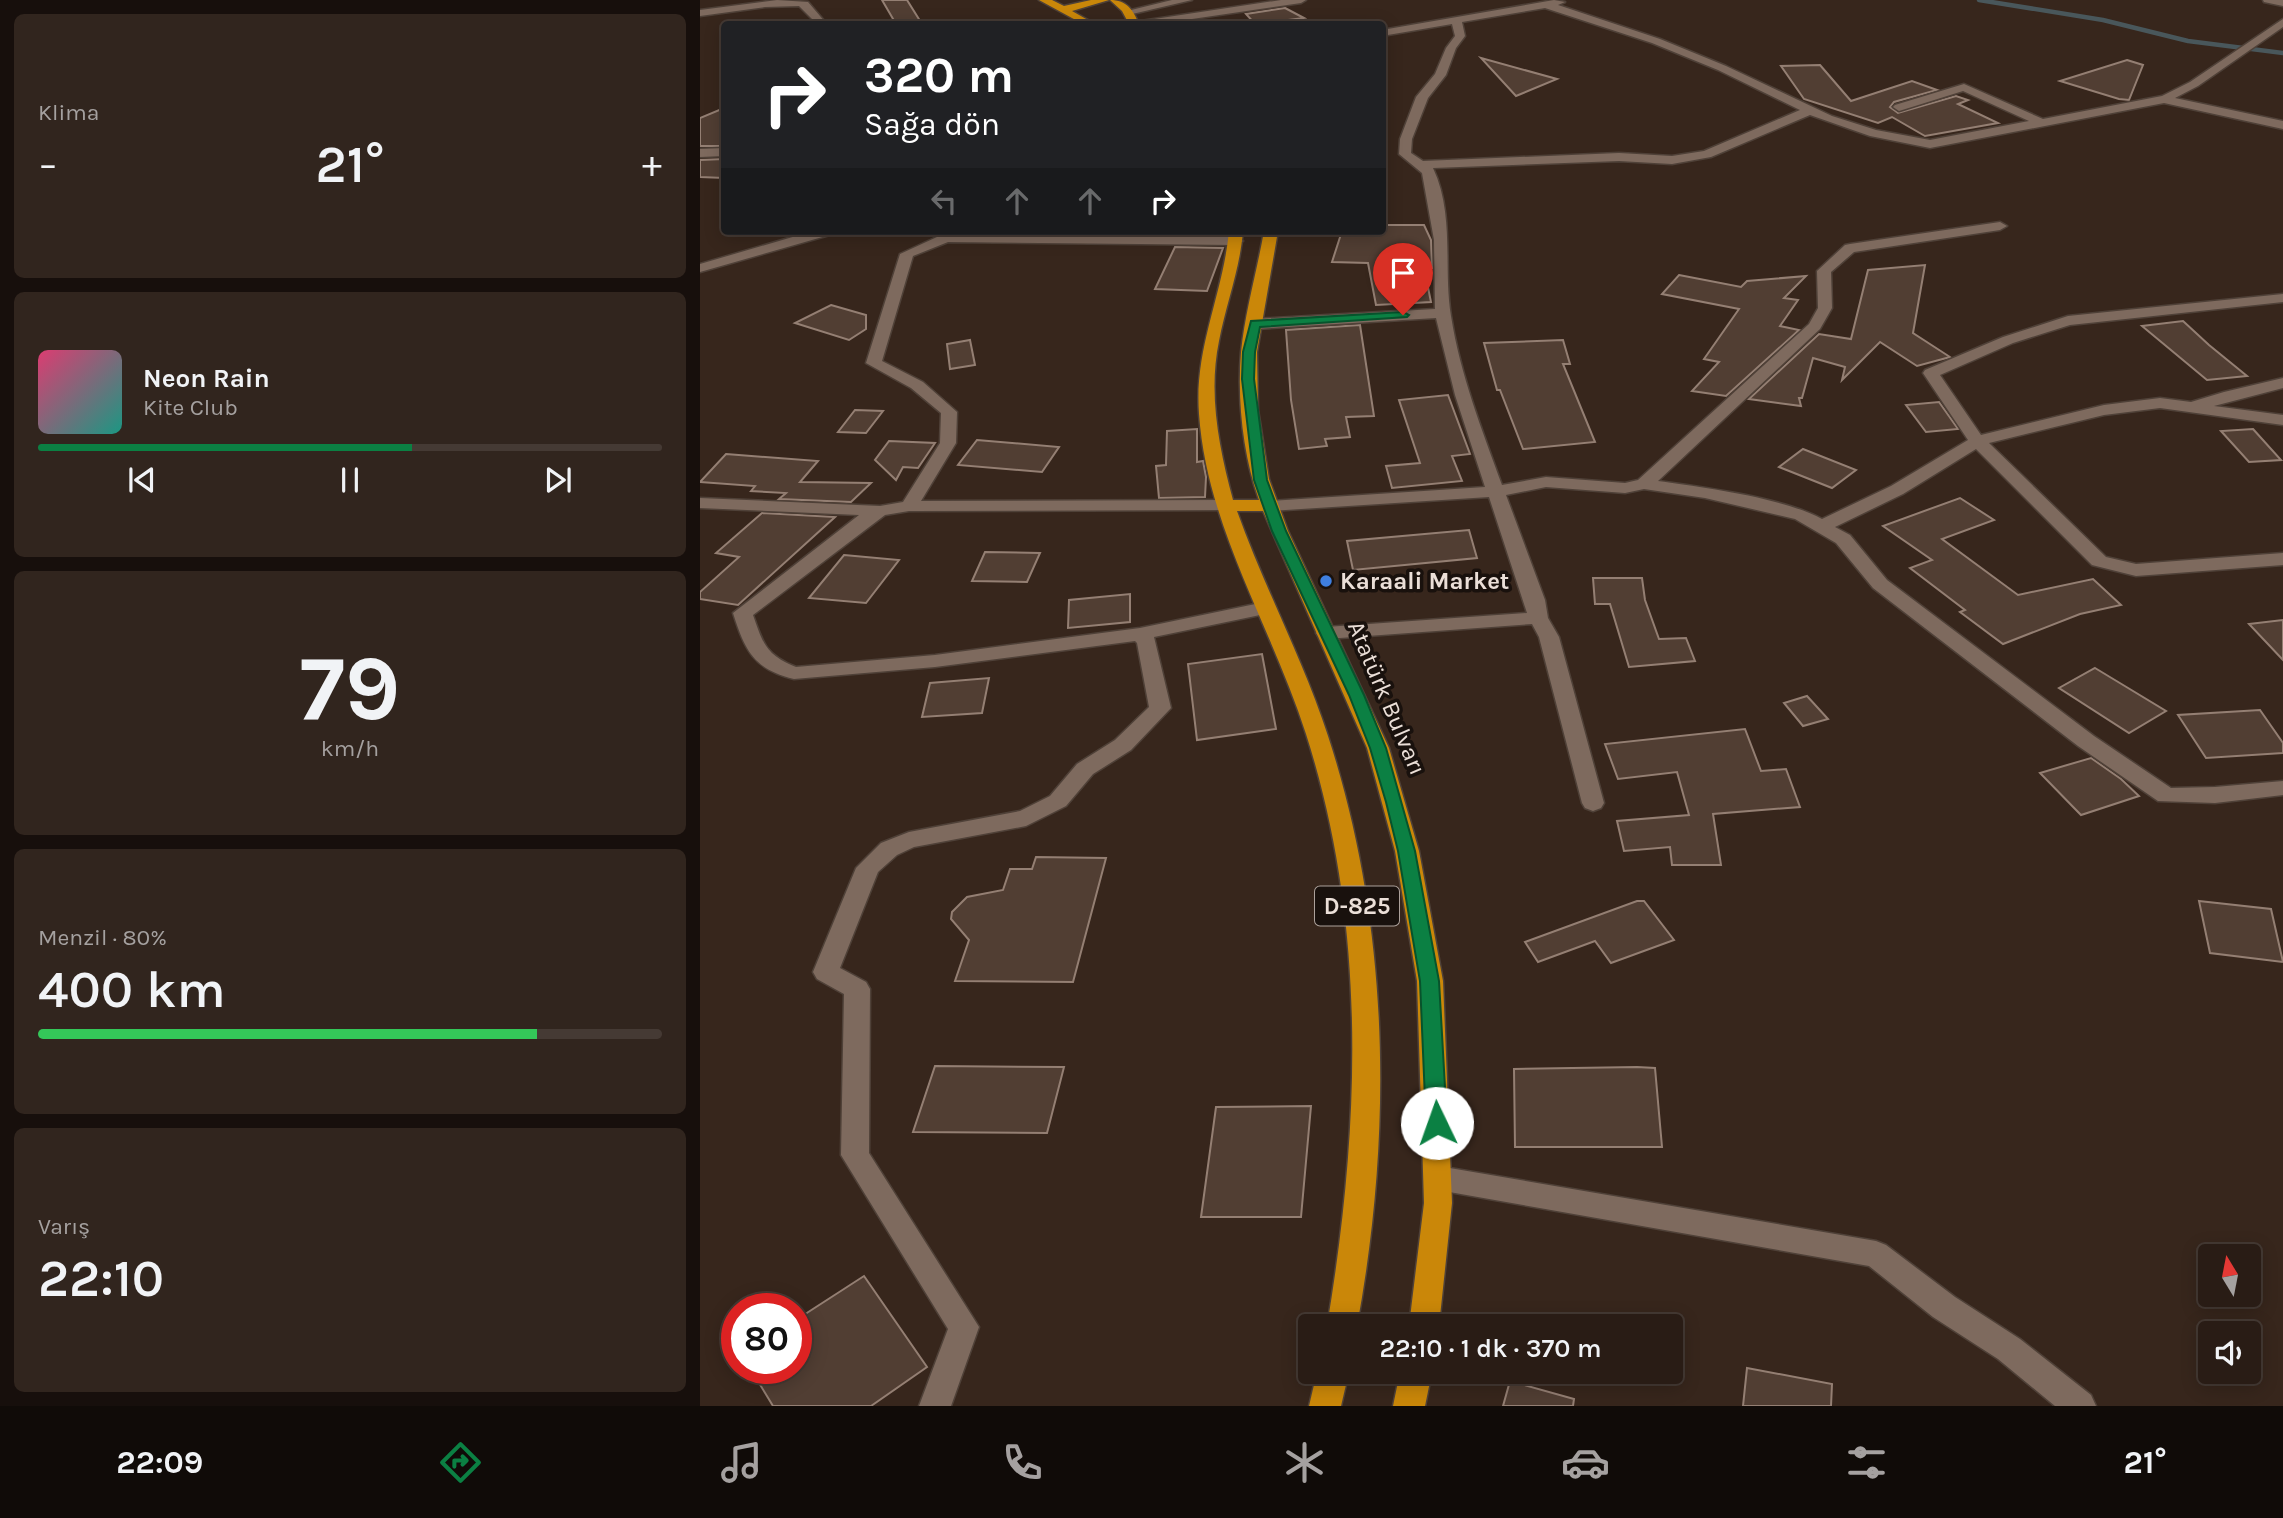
<!DOCTYPE html>
<html lang="tr">
<head>
<meta charset="utf-8">
<style>
	:root { --surface:#291c15; --page:#31251e; --text:#f1f3f6; --muted:#a5a1a0; --line:#453a34; --accent:#0b8043 }
	body { margin:0; font-family:Karla,sans-serif; background:var(--page); color:var(--text); height:100vh; display:flex; flex-direction:column; font-size:26px; white-space:nowrap }
	* { box-sizing:border-box; margin:0 }
	p { font-size:23px; color:var(--muted) }
	.icon { flex:none; width:38px; height:38px; fill:none; stroke:currentColor; stroke-width:2; stroke-linecap:round; stroke-linejoin:round }
	.map { position:relative; flex:1; overflow:hidden }
	.drawer { display:flex; flex-direction:column; gap:14px; padding:14px; background:#170f0c; width:700px }
	.drawer>* { flex:none }
	.top-card { position:absolute; left:21px; top:21px; width:665px; height:214px; border-radius:7px; box-shadow:0 4px 18px #0003,0 0 0 2px var(--line); background:#202124; color:#fff; overflow:hidden }
	.needle { width:46px; rotate:350deg }
	.fabs { position:absolute; left:1498px; top:1244px; display:grid; gap:14px }
	.fabs a { display:grid; place-items:center; width:63px; height:63px; border-radius:7px; background:var(--surface); box-shadow:0 4px 18px #0003,0 0 0 2px var(--line); font-size:35px }
	.speed { position:absolute; left:21px; top:1293px; display:flex; gap:14px; font-size:35px; font-weight:700; text-align:center }
	.speed>* { display:grid; place-content:center; width:91px; height:91px; border-radius:50%; background:var(--surface); box-shadow:0 4px 18px #0003,0 0 0 2px var(--line); line-height:1 }
	.speed .limit { border:10px solid #d22; background:#fff; color:#111 }
	.pin { position:absolute; display:grid; place-items:center; width:60px; height:60px; color:#fff; margin:-72px -30px; border-radius:50% 50% 50% 0; rotate:-45deg; box-shadow:0 0 7px #0007 }
	.pin .icon { rotate:45deg }
	.me { position:absolute; width:77px; margin:-38px; rotate:357deg; stroke-linejoin:round; filter:drop-shadow(0 0 5px #0008) }
	.turn { display:flex; align-items:center; gap:24px; height:147px; padding:0 28px; font-size:32px }
	.turn .icon { width:91px; height:91px; stroke-width:2.5 }
	.turn b { display:block; font-size:49px; line-height:60px }
	.lanes { display:flex; align-items:center; height:66px; padding:0 28px; background:#0003; justify-content:center; gap:35px; direction:ltr }
	.lanes .off { opacity:.35 }
	.big { font-size:52px; font-weight:600; line-height:1.1 }
	.drawer .widget { flex:1; display:flex; flex-direction:column; justify-content:center; gap:10px; min-width:0; padding:0 24px; border-radius:10px; background:var(--page) }
	.drawer .dial { align-items:center; gap:0 }
	.dial b { font-size:91px; line-height:1 }
	.song { display:flex; align-items:center; gap:21px }
	.cover { width:84px; height:84px; border-radius:10px; background:linear-gradient(135deg,hsl(340 70% 55%),hsl(170 70% 35%)) }
	.played { height:7px; border-radius:4px; background:linear-gradient(90deg,var(--accent) 60%,var(--line) 60%) }
	.keys { display:flex; justify-content:space-around; direction:ltr }
	.heat { display:flex; justify-content:space-between; align-items:center; font-size:38px; direction:ltr }
	.charge { height:10px; border-radius:5px; background:linear-gradient(90deg,#34c759 80%,var(--line) 0) }
	.trip { position:absolute; left:598px; top:1314px; width:385px; height:70px; border-radius:7px; background:var(--surface); box-shadow:0 4px 18px #0003,0 0 0 2px var(--line); font-weight:600; line-height:70px; text-align:center }
	.dock { display:flex; height:112px; justify-content:space-around; align-items:center; background:#100b08; color:var(--muted) }
	.dock .icon { width:49px; height:49px }
	.dock .on { color:var(--accent) }
	.dock b { font-size:32px; color:var(--text) }
	main { display:flex; flex:1; min-height:0 }
	.map>svg:first-child { display:block }
</style>
</head>
<body>
<main>
<section class="drawer">
<div class="widget"><p>Klima</p>
<div class="heat"><a>−</a><b class="big">21°</b><a>+</a></div>
</div>
<div class="widget">
<div class="song"><i class="cover"></i><div><b>Neon Rain</b><p>Kite Club</p></div></div>
<div class="played"></div>
<div class="keys"><svg class="icon" aria-label="previous" viewBox="0 0 24 24"><path d="M18 5L8 12l10 7zM5 5v14"/></svg><svg class="icon" aria-label="pause" viewBox="0 0 24 24"><path d="M8 5v14M16 5v14"/></svg><svg class="icon" aria-label="next" viewBox="0 0 24 24"><path d="M6 5l10 7-10 7zM19 5v14"/></svg></div>
</div>
<div class="widget dial"><b>79</b><p>km/h</p></div>
<div class="widget"><p>Menzil · 80%</p><b class="big">400 km</b><div class="charge"></div></div>
<div class="widget"><p>Varış</p><b class="big">22:10</b></div>
</section>
<div class="map">
<svg width="1583" height="1406" viewBox="0 0 1583 1406">
	<rect width="100%" height="100%" fill="#37261c"/>
	<g fill="none" stroke-linecap="round" stroke-linejoin="round">
		<!-- stream -->
		<polyline stroke="#49575b" stroke-width="4.5" points="1279,0 1403,20 1488,41 1583,53"/>
	</g>
	<!-- building -->
	<g fill="#513e33" stroke="#947f73" stroke-width="2">
		<polygon points="182,0 207,0 222,24 196,24"/>
		<polygon points="585,8 604,18 555,24 546,14"/>
		<polygon points="781,58 857,79 816,96"/>
		<polygon points="1427,60 1443,65 1429,100 1419,99 1360,81"/>
		<polygon points="1120,65 1151,101 1212,81 1237,90 1194,102 1190,107 1198,113 1256,96 1268,100 1258,104 1298,123 1225,136 1192,117 1178,123 1104,99 1081,66"/>
		<polygon points="24,108 24,146 0,146 0,118"/>
		<polygon points="24,159 24,178 0,177 0,160"/>
		<polygon points="682,225 724,225 731,240 732,268 724,268 731,302 676,305 668,263 632,262 642,231 682,231"/>
		<polygon points="475,247 523,248 507,291 455,289"/>
		<polygon points="1225,265 1213,333 1250,357 1217,366 1180,342 1142,380 1145,367 1113,358 1102,398 1099,398 1101,406 1049,399 1119,334 1151,339 1168,270"/>
		<polygon points="979,275 1041,287 1047,281 1106,276 1084,298 1098,300 1080,326 1099,330 1026,396 992,391 1019,362 1004,359 1039,309 962,294"/>
		<polygon points="131,305 166,315 166,329 149,340 95,323"/>
		<polygon points="1483,321 1509,345 1547,376 1507,380 1442,326"/>
		<polygon points="660,325 674,416 646,417 650,437 625,439 627,446 599,449 591,400 586,330"/>
		<polygon points="270,340 275,365 250,369 247,344"/>
		<polygon points="863,340 870,364 863,364 895,442 823,449 800,390 797,390 784,343"/>
		<polygon points="748,395 770,454 752,456 762,481 692,488 686,466 720,463 699,400"/>
		<polygon points="1239,402 1258,429 1226,432 1206,405"/>
		<polygon points="155,410 183,411 166,433 138,432"/>
		<polygon points="497,429 497,462 503,461 506,477 505,497 459,498 456,466 466,465 467,431"/>
		<polygon points="1553,429 1581,460 1549,462 1521,431"/>
		<polygon points="277,440 359,447 342,472 258,465"/>
		<polygon points="189,441 235,443 218,468 203,467 196,480 175,460"/>
		<polygon points="1103,449 1156,470 1132,488 1079,467"/>
		<polygon points="26,454 118,461 100,482 171,483 151,502 79,499 86,493 51,491 55,486 0,482"/>
		<polygon points="1260,498 1294,520 1242,539 1318,595 1393,579 1421,605 1380,614 1303,644 1260,612 1265,610 1210,568 1232,560 1183,526"/>
		<polygon points="62,513 135,517 38,605 0,599 0,592 39,557 16,553"/>
		<polygon points="769,530 777,558 653,570 647,541"/>
		<polygon points="285,552 340,553 327,582 272,581"/>
		<polygon points="144,555 199,560 166,603 109,598"/>
		<polygon points="893,578 942,578 945,600 959,639 986,638 995,661 929,667 910,604 895,604"/>
		<polygon points="430,594 430,622 368,628 369,600"/>
		<polygon points="1583,620 1583,660 1549,624"/>
		<polygon points="562,654 576,729 497,740 488,664"/>
		<polygon points="1395,668 1466,711 1429,733 1359,688"/>
		<polygon points="289,678 282,713 222,717 230,683"/>
		<polygon points="1107,696 1128,719 1103,726 1084,703"/>
		<polygon points="1560,710 1583,743 1583,753 1506,758 1478,715"/>
		<polygon points="1045,729 1061,771 1086,769 1100,807 1013,814 1021,865 972,865 970,847 924,851 917,821 989,815 977,772 918,779 905,744"/>
		<polygon points="1391,758 1421,779 1439,796 1381,815 1340,773"/>
		<polygon points="336,857 406,858 373,982 255,981 269,940 251,919 252,912 267,897 303,890 310,869 332,869"/>
		<polygon points="937,901 944,901 974,940 911,963 895,941 838,962 825,942"/>
		<polygon points="1499,901 1571,909 1583,962 1510,953"/>
		<polygon points="235,1066 364,1067 347,1133 213,1132"/>
		<polygon points="937,1067 955,1068 962,1147 815,1147 814,1069"/>
		<polygon points="611,1106 601,1217 501,1217 516,1107"/>
		<polygon points="164,1276 227,1367 171,1406 73,1406 50,1368 96,1368 96,1320"/>
		<polygon points="1047,1368 1132,1384 1131,1406 1043,1406"/>
		<polygon points="810,1381 874,1399 873,1406 803,1406"/>
	</g>
	<g fill="none" stroke-linecap="round" stroke-linejoin="round">
		<defs>
			<g id="minor">
				<polygon points="77,0 108,2 126,23 117,24 99,6 65,7 0,16 0,10"/>
				<polygon points="472,0 492,0 428,15 423,12"/>
				<polygon points="581,0 606,0 601,3 458,24 436,24 441,21"/>
				<path d="M854 0 865 2 858 5 960 39 1026 66 1132 116 1176 130 1230 140 1329 121 1263 91 1199 111 1193 107 1195 105 1264 84 1343 119 1462 96 1490 82 1583 19V27L1498 86 1475 98 1583 121V129L1464 103 1230 148 1170 136 1110 115 1011 157 972 164 919 161 733 168C755 215 743 268 751 316 760 374 782 430 802 485L846 477 925 483 938 480 1109 324 1118 308 1117 271 1145 245 1150 244 1300 222 1307 226 1300 230 1154 252 1131 272 1132 308 1120 329 958 481C1002 487 1084 498 1122 519L1191 486 1268 440 1223 373 1225 370 1303 337 1368 316 1583 294V302L1370 325 1313 343 1240 375 1281 435 1404 405 1460 398 1491 402 1524 392 1583 378V388L1514 406 1583 415V425L1460 408 1404 415 1289 443 1406 557 1436 564 1583 553V565L1436 576 1392 565 1276 449 1203 494 1135 527 1150 535 1187 580 1394 736 1471 788 1515 787 1583 781V795L1515 803 1458 801 1378 746 1173 588 1136 543 1095 519 1005 498 944 489 925 493 846 487 806 495 845 600 848 618 859 637 904 803 901 808 893 811 885 808 882 803 839 637 832 624 626 639 619 637 616 633 619 629 626 627 827 613 789 497 570 511 561 506 570 501 785 487 755 395 736 318 555 329 547 324 555 319 735 309 734 240 722 173 699 154 700 139 716 97 735 74 746 48 755 36 752 24 682 36V30ZM845 8 952 43 1018 70 1100 110 1004 151 972 156 919 153 723 161 711 153 712 139 728 98 746 75 756 48 765 36 762 22Z"/>
				<polygon points="1563,0 1583,0 1583,6 1564,2"/>
				<polygon points="24,148 24,156 0,157 0,149"/>
				<polygon points="113,231 135,231 133,234 0,272 0,264"/>
				<path d="M250 231H269L266 234 536 237 543 241 536 245 248 242 213 256 182 361 223 382 257 412 256 443 221 501 527 500 536 505 527 510 209 511 185 515 53 615C63 644 66 655 96 667L235 655 440 628 565 602 575 608 565 614 454 637 471 708 431 750 393 774 366 806 326 826 214 847 197 855 178 872 140 968 166 982 170 989 169 1153 279 1327 251 1406H219L248 1329 141 1155 144 994 117 979 113 972 156 868 181 843 209 832 320 811 350 796 377 764 415 740 449 707 437 643 435 641 235 667 94 679C53 669 45 650 33 613L159 515 0 508V498L180 506 203 502 240 443 241 413 211 388 166 363 200 254Z"/>
				<polygon points="738,1166 1176,1241 1186,1245 1255,1297 1320,1339 1391,1395 1396,1406 1355,1406 1298,1359 1233,1317 1169,1266 738,1190 728,1187 724,1178 728,1169"/>
			</g>
			<g id="highway">
				<polygon points="339,0 352,0 364,6 391,0 409,0 372,11 395,24 383,24"/>
				<path d="M410 0C427 0 433 10 439 24H429L422 11Z"/>
				<path d="M529 231H543C540 269 526 304 519 341 508 394 519 448 533 500H559C543 456 537 400 541 352 545 312 557 271 564 231H578L557 352 558 410 569 479 588 531 689 748 719 851 743 981 752 1203 739 1326H709L724 1203 717 981 695 851 667 748 563 511H537C564 587 603 659 628 736 690 926 693 1131 657 1326H627C660 1129 668 927 606 734 572 627 507 528 499 414 494 348 523 295 529 231Z"/>
				<polygon points="617,1372 649,1372 641,1406 609,1406"/>
				<polygon points="700,1372 732,1372 725,1406 693,1406"/>
			</g>
		</defs>
		<!-- minor casing -->
		<use href="#minor" stroke="#4f4138" stroke-width="3"/>
		<!-- highway casing -->
		<use href="#highway" stroke="#4f4138" stroke-width="3"/>
		<!-- minor -->
		<use href="#minor" fill="#7e6a5e" fill-rule="evenodd"/>
		<!-- highway -->
		<use href="#highway" fill="#ca8709" fill-rule="evenodd"/>
	</g>
	<!-- route -->
	<polygon fill="#0b8043" stroke="#07532c" stroke-width="2" points="703,312 709,315 707,317 560,327 555,352 554,379 567,480 586,531 664,695 686,748 715,851 739,981 747,1123 744,1129 737,1131 729,1129 726,1123 720,981 698,851 686,802 670,748 649,695 572,531 554,480 542,379 543,352 551,321"/>
	<!-- markers -->
	<circle fill="#3f7fe0" stroke="#19110d" stroke-width="2.5" cx="626" cy="581" r="7"/>
	<g text-anchor="middle" stroke-width="7" stroke-linejoin="round" paint-order="stroke">
		<!-- shield labels -->
		<rect fill="#19110d" stroke="#aca19b" stroke-width="2" x="615" y="886.5" width="84" height="39" rx="5"/>
		<g font-size="23" font-weight="bold" fill="#ebdfd8">
			<text x="657" y="914">D-825</text>
		</g>
		<!-- poi labels -->
		<g font-size="24" font-weight="bold" fill="#ebdfd8" stroke="#19110d" text-anchor="start">
			<text x="640" y="589">Karaali Market</text>
		</g>
		<!-- street labels -->
		<g font-size="24" fill="#ebdfd8" stroke="#19110d">
			<text transform="translate(687 698) rotate(67)" y="8">Atatürk Bulvarı</text>
		</g>
	</g>
</svg>
<div class="fabs">
<a><svg class="needle" viewBox="-14 -14 28 28"><path d="M0-13l5 13h-10z" fill="#e53935"/><path d="M0 13l5-13h-10z" fill="#a5a1a0"/></svg></a>
<a><svg class="icon" aria-label="sound" viewBox="0 0 24 24"><path d="M4 9h4l5-4v14l-5-4H4zM17 9q2 3 0 6"/></svg></a>
</div>
<div class="speed"><div class="limit">80</div></div>
<div class="pin" style="left:703px;top:315px;background:#d93025"><svg class="icon" aria-label="arrive" viewBox="0 0 24 24"><path d="M6 21V4h12l-3 4 3 4H6"/></svg></div>
<svg class="me" style="left:737px;top:1123px" viewBox="-20 -20 40 40"><circle r="19" fill="#fff"/><path d="M0-13L10 11 0 6-10 11z" fill="#0b8043"/></svg>
<div class="trip">22:10 · 1 dk · 370 m</div>
<div class="top-card">
<div class="turn"><svg class="icon" aria-label="right" viewBox="0 0 24 24"><path d="M7 20v-9h11M14 6l5 5-5 5"/></svg><div><b>320 m</b>Sağa dön</div></div>
<div class="lanes"><svg class="icon off" aria-label="left" viewBox="0 0 24 24"><path d="M17 20v-9H6M10 6l-5 5 5 5"/></svg><svg class="icon off" aria-label="ahead" viewBox="0 0 24 24"><path d="M12 20V5M6 11l6-6 6 6"/></svg><svg class="icon off" aria-label="ahead" viewBox="0 0 24 24"><path d="M12 20V5M6 11l6-6 6 6"/></svg><svg class="icon" aria-label="right" viewBox="0 0 24 24"><path d="M7 20v-9h11M14 6l5 5-5 5"/></svg></div>
</div>
</div>
</main>
<nav class="dock">
<b>22:09</b>
<svg class="icon on" aria-label="directions" viewBox="0 0 24 24"><path d="M12 3l9 9-9 9-9-9zM9 14v-3h6M13 9l2 2-2 2"/></svg>
<svg class="icon" aria-label="music" viewBox="0 0 24 24"><path d="M9 18V5l10-2v13"/><circle cx="6" cy="18" r="3"/><circle cx="16" cy="16" r="3"/></svg>
<svg class="icon" aria-label="phone" viewBox="0 0 24 24"><path d="M5 4h4l2 5-3 2q2 4 5 5l2-3 5 2v4C11 20 4 13 5 4z"/></svg>
<svg class="icon" aria-label="climate" viewBox="0 0 24 24"><path d="M12 3v18M4 7l16 10M4 17L20 7"/></svg>
<svg class="icon" aria-label="car" viewBox="0 0 24 24"><path d="M5 17H2v-5l4-1 3-4h7l3 4 3 1v5h-3M9 17h6M6 11h13"/><circle cx="7" cy="17" r="2"/><circle cx="17" cy="17" r="2"/></svg>
<svg class="icon" aria-label="filters" viewBox="0 0 24 24"><path d="M4 7h16M4 17h16"/><circle cx="9" cy="7" r="2"/><circle cx="15" cy="17" r="2"/></svg>
<b>21°</b>
</nav>
</body>
</html>
